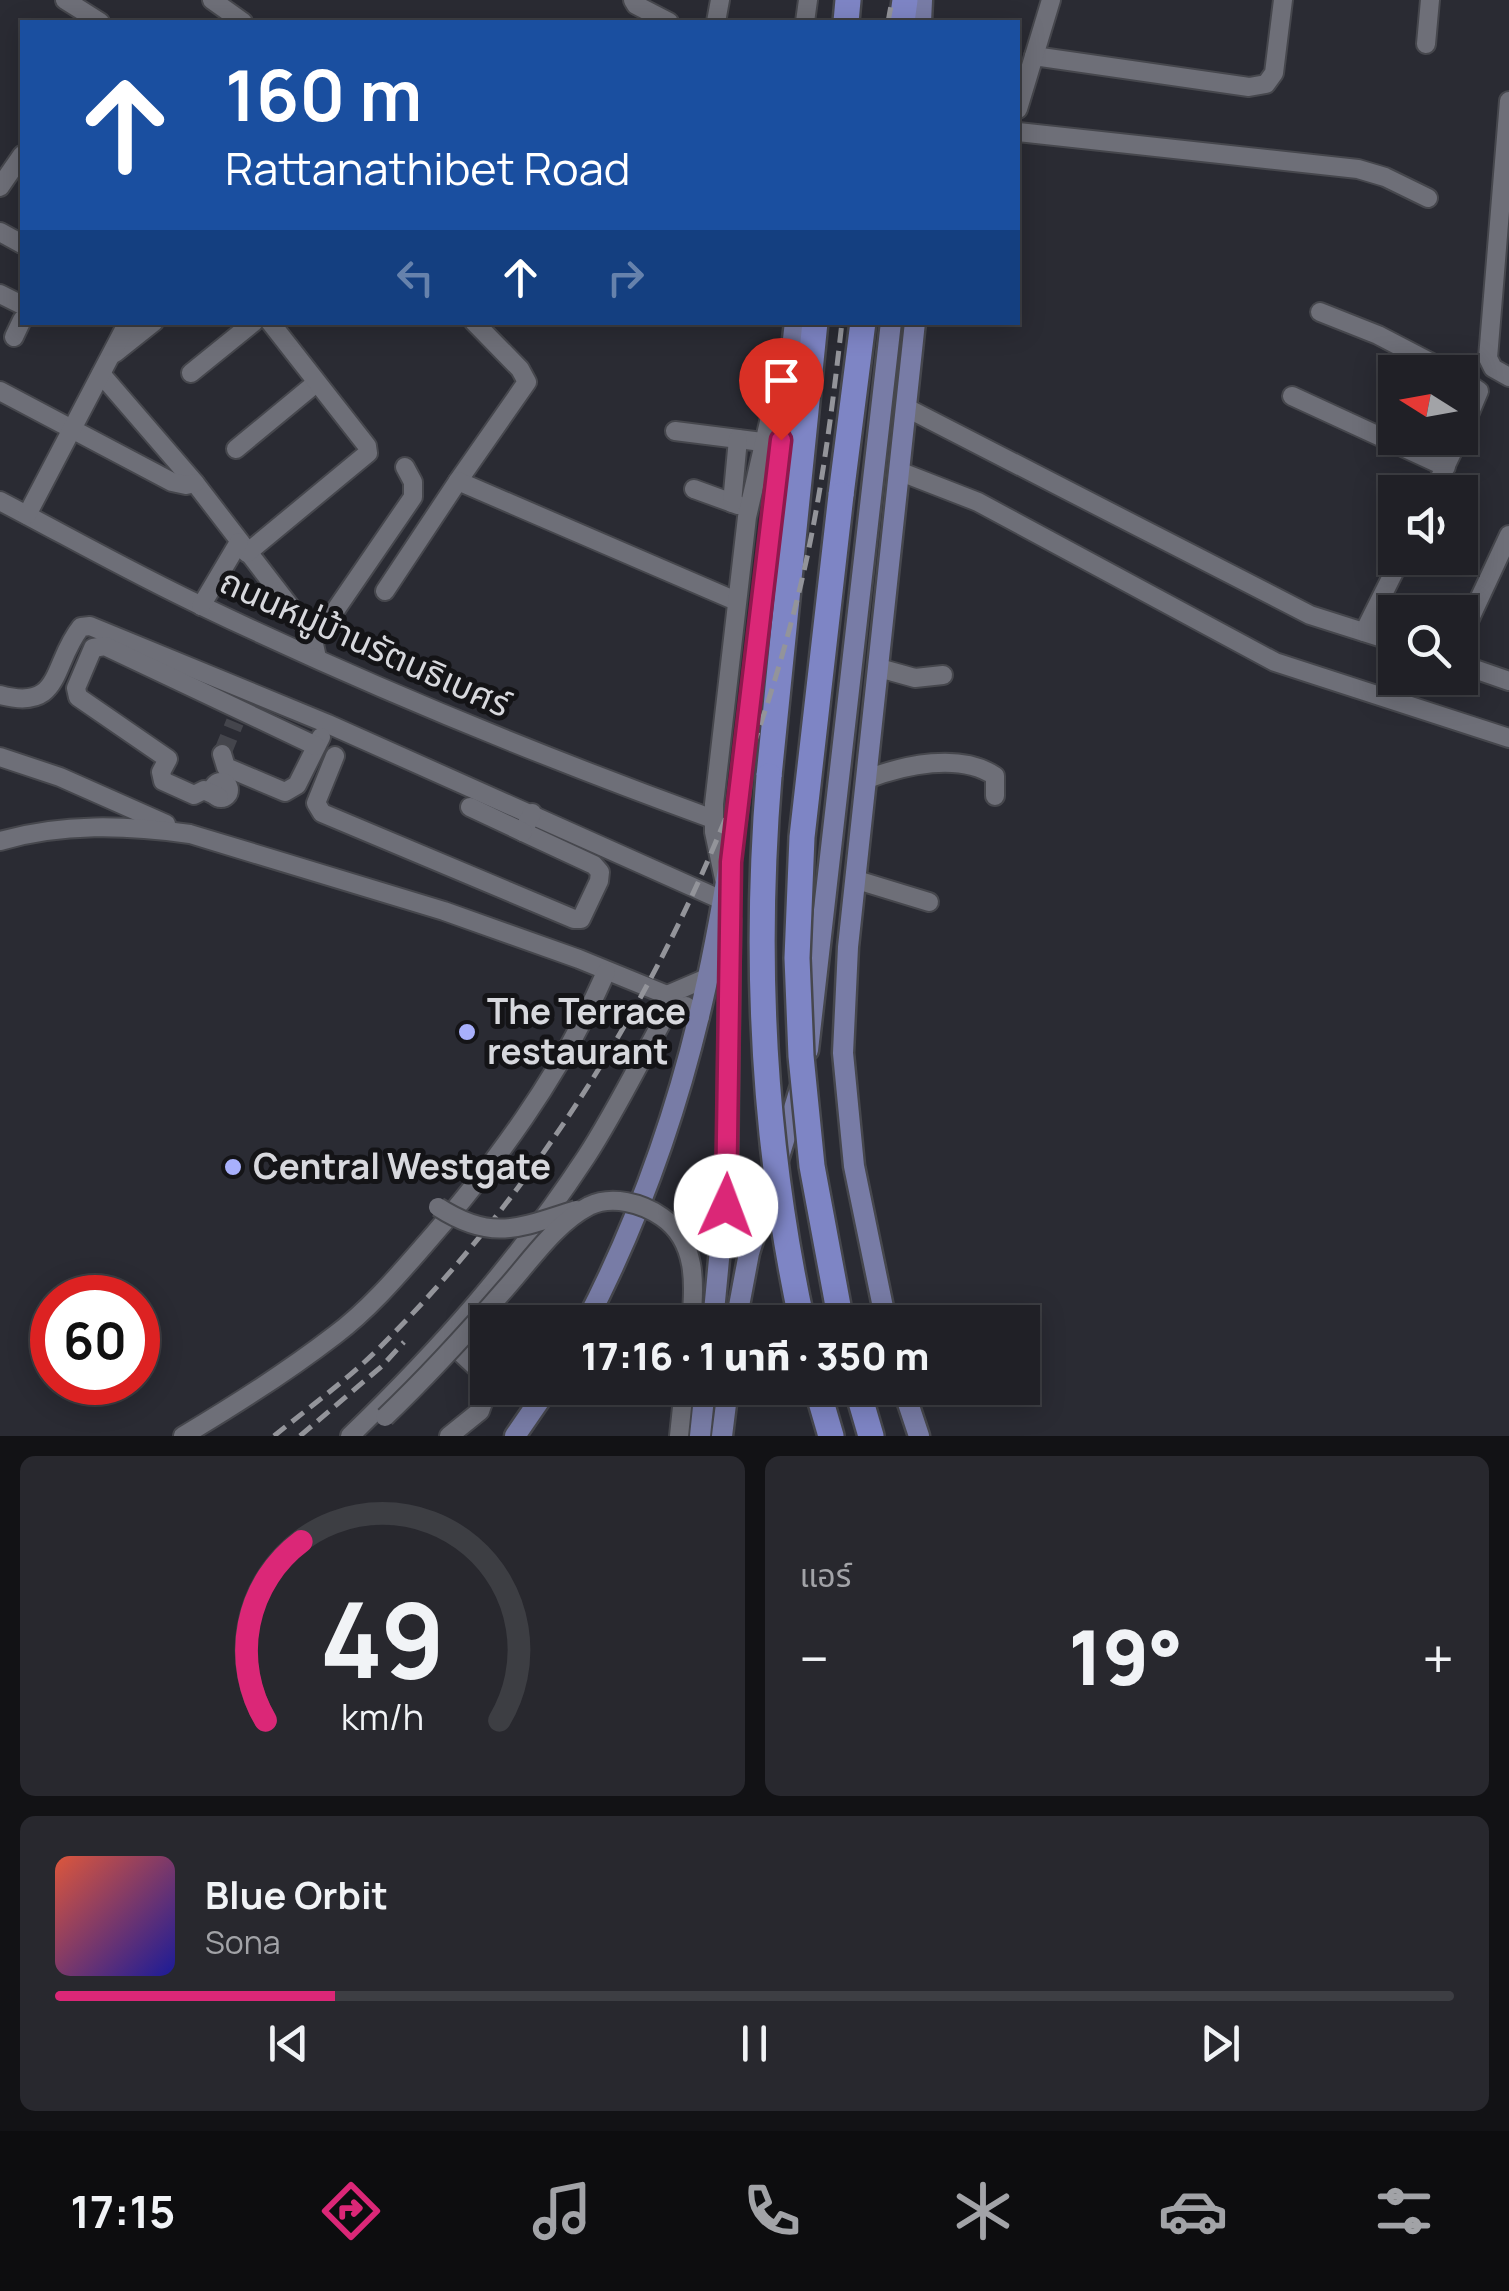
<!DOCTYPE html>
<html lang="th">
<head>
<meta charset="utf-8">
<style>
	:root { --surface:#202026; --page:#28282e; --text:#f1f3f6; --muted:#a2a3a7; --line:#3d3e43; --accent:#db2777 }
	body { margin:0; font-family:Manrope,"Noto Sans Thai",sans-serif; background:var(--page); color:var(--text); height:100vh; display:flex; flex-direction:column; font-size:38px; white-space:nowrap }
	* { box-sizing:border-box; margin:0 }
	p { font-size:32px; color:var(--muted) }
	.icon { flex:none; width:55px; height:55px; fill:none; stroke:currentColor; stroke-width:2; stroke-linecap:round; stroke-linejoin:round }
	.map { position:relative; height:1436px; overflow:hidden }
	.details { display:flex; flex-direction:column; gap:20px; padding:20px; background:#121215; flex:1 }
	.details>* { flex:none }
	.hud { position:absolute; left:20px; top:20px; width:1000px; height:305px; border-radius:0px; box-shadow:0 5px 25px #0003,0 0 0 2px var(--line); background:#1a4fa0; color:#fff; overflow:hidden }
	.needle { width:65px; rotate:281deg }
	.controls { position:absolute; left:1378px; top:355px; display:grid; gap:20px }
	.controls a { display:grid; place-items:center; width:100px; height:100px; border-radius:0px; background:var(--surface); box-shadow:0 5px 25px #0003,0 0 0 2px var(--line); font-size:50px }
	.speed { position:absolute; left:30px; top:1275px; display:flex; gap:20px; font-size:50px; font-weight:700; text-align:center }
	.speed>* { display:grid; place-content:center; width:130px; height:130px; border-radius:50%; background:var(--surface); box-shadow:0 5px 25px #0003,0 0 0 2px var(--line); line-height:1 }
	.speed .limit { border:15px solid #d22; background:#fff; color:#111 }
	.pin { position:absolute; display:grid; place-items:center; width:85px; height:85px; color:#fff; margin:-102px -42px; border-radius:50% 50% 50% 0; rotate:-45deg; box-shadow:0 0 10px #0007 }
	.pin .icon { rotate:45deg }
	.me { position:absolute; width:110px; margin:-55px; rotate:2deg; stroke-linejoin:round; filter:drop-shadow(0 0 8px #0008) }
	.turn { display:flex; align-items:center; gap:35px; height:210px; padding:0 40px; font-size:45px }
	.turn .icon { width:130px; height:130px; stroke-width:2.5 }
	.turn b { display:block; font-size:70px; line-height:85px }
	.lanes { display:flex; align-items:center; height:95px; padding:0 40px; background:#0003; justify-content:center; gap:50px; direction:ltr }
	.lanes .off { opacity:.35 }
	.big { font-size:75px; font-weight:800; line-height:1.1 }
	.details .widget { flex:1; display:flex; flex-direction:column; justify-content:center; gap:15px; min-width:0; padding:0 35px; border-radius:15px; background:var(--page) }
	.details .dial { align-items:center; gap:0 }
	.dial svg { height:260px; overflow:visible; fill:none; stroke:var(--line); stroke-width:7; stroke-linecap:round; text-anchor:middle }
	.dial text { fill:var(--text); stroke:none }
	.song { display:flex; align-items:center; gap:30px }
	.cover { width:120px; height:120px; border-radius:15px; background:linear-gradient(135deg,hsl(10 70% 55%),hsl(240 70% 35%)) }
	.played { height:10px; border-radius:5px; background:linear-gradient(90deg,var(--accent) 20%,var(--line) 20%) }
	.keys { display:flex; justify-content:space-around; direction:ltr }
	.heat { display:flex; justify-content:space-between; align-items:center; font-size:55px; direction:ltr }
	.details .tiles { flex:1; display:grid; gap:20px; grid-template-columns:1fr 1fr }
	.widget:last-child { grid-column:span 2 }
	.trip { position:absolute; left:470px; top:1305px; width:570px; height:100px; border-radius:0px; background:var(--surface); box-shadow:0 5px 25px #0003,0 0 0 2px var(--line); font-weight:800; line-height:100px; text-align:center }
	.tabs { display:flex; height:160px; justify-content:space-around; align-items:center; background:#0d0d0f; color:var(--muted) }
	.tabs .icon { width:70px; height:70px }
	.tabs .on { color:var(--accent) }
	.tabs b { font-size:45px; color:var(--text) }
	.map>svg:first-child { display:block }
</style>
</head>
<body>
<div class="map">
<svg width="1509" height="1436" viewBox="0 0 1509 1436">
	<rect width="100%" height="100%" fill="#2a2b33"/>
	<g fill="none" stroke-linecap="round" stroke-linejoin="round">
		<!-- minor-tunnel -->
		<polyline stroke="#44454c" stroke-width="18" stroke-dasharray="18 9" stroke-linecap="butt" points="222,754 235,722"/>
		<defs>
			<g id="minor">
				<polyline points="65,0 100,22"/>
				<polyline points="212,0 243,22"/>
				<polyline points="633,0 636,5 669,22"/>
				<polyline points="716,22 720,0"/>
				<polyline points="805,22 808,0"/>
				<polyline points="1426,44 1430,0"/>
				<polyline points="1034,56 1249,87 1266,84 1274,73 1283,0"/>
				<polyline points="1509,101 1488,358 1493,368 1509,377"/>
				<polyline points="1018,109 1051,0"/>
				<polyline points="1018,132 1358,169 1385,177 1428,198"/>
				<polyline points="0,187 22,155"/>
				<polyline points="0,232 22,244"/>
				<polyline points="0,294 22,305"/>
				<polyline points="1320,312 1378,335 1449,372"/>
				<polyline points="14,337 22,320"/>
				<polyline points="115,353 154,322"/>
				<polyline points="191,373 254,322"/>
				<polyline points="101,374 195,483 312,635 317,658"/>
				<polyline points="1460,378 1479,391 1460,436"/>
				<polyline points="0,391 172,482 186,485 195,483"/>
				<polyline points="1292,396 1446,467"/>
				<polyline points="907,408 1310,615 1395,642"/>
				<polyline points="675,431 762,442"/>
				<polyline points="236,449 316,383"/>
				<polyline points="901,472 978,502 1275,662 1509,738"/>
				<polyline points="458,481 527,382 520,369 474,322"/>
				<polyline points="694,489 738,505"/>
				<polyline points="1433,492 1459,438"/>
				<path d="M0 501C67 536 134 574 202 606 369 686 540 756 713 819"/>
				<polyline points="732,503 738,439"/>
				<polyline points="27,515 128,322"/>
				<polyline points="247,553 368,453 367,446 270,322"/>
				<polyline points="385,591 458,481 736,601"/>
				<polyline points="201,606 239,542"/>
				<polyline points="1364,632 1401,558"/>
				<polyline points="315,640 413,497 413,482 405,467"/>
				<polyline points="1460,640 1509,535"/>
				<polyline points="1460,664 1509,681"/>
				<polyline points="879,668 915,678 943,675"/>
				<path d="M0 695C63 712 51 664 81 627L90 626 328 724 724 901"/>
				<polyline points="222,754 226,767 285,792 297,785 321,737"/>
				<polyline points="335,756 316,803 322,813 574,919 581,919 599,881 600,872 594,865 523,832 532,813"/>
				<polyline points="0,757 60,777 166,824"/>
				<path d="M867 779C904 765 960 752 995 776V796"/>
				<circle cx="221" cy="790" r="8"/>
				<polyline points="219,797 204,790 194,795 163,781 161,772 168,759 78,697 76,688 93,648 105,646 316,746"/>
				<polyline points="470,807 523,832"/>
				<path d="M0 841C62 823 126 825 190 834L444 911 579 959 667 995 709 977"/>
				<polyline points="724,879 714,832 714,804 747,517 784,357"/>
				<polyline points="857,880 929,902"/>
				<polyline points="446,1339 478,1369 488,1387"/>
				<path d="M183 1436C235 1405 287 1372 335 1335 367 1311 395 1279 421 1249 495 1165 561 1075 606 972"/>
				<path d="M350 1436C440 1349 517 1262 586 1157 616 1111 641 1059 668 1011L686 1006 700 1017"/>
				<polyline points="449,1436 480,1411 488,1388"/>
				<polyline points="679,1436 684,1388"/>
			</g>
			<g id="major">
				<polyline points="921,22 922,0"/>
				<polyline points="808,1050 891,322"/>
				<path d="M586 1322C699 1105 728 900 756 660 769 548 782 435 795 322"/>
				<polyline points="713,1322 727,1176 730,920"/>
				<polyline points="736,1322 749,1253 800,1089"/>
				<polyline points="886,1322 854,1166 843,1053 848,947 915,322"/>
				<polyline points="903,1388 919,1436"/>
				<polyline points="515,1436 548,1388"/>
				<polyline points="700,1436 705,1388"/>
				<polyline points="722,1436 728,1388"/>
			</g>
			<g id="highway">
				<polyline points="846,22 848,0"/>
				<polyline points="902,22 905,0"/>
				<polyline points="841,495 863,322"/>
				<polyline points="769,776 815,322"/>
				<polyline points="817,1388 831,1436"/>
				<polyline points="857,1388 871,1436"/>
			</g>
		</defs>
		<!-- minor casing -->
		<use href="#minor" stroke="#46474d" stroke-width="22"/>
		<!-- major casing -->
		<use href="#major" stroke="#46474d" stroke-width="25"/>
		<!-- highway casing -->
		<use href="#highway" stroke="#46474d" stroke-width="30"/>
		<!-- minor -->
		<use href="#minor" stroke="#6e6f78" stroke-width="18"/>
		<!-- major -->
		<use href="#major" stroke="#787ca6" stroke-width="20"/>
		<!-- highway -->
		<use href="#highway" stroke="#7e85c5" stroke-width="25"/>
		<!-- rail -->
		<g stroke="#93949a" stroke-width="5" stroke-dasharray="15 8" stroke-linecap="butt">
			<polyline points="888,22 892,0"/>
			<path d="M274 1436C307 1409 343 1383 373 1354 587 1144 741 853 806 562 823 483 833 403 842 322"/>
			<polyline points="300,1436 382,1366 404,1342"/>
		</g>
		<defs>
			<g id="minor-bridge">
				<path d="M438 1207C492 1242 519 1228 576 1210"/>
				<path d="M385 1417C428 1376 468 1332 507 1287 531 1260 556 1223 589 1206 612 1195 642 1203 662 1217 697 1241 695 1285 691 1322"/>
			</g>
			<g id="highway-bridge">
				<path d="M769 776C754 959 763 1142 802 1322"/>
				<polyline points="841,1322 812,1166 801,1056 797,958 802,837 841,495"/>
			</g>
		</defs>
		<!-- minor-bridge casing -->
		<use href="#minor-bridge" stroke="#46474d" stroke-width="22" stroke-linecap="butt"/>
		<!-- highway-bridge casing -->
		<use href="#highway-bridge" stroke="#46474d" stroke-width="30" stroke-linecap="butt"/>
		<!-- minor-bridge -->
		<use href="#minor-bridge" stroke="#6e6f78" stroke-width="18"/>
		<!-- highway-bridge -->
		<use href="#highway-bridge" stroke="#7e85c5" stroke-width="25"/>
	</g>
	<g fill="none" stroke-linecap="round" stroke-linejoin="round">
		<defs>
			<polyline id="route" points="726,1206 731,862 781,440"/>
		</defs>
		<!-- route casing -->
		<use href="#route" stroke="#8e194d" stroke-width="25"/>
		<!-- route -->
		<use href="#route" stroke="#db2777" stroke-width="18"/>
	</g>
	<!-- markers -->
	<g fill="#a8b0fc" stroke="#141417" stroke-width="4">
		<circle cx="467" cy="1032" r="10"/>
		<circle cx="233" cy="1167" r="10"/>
	</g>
	<g text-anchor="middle" stroke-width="10" stroke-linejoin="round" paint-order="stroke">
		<!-- street labels -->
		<g font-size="35" fill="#d7d8dd" stroke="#141417">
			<text transform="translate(365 643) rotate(24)" y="12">ถนนหมู่บ้านรัตนธิเบศร์</text>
		</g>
		<!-- poi labels -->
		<g font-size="35" font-weight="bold" fill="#d7d8dd" stroke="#141417" text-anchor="start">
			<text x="487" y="1024">The Terrace<tspan x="487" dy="40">restaurant</tspan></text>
			<text x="253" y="1179">Central Westgate</text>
		</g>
	</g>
</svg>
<div class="controls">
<a><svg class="needle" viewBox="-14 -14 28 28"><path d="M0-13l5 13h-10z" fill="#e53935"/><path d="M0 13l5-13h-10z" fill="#a2a3a7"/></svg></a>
<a><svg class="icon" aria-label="sound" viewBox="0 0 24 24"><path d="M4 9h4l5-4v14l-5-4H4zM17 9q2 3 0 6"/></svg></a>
<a><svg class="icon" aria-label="search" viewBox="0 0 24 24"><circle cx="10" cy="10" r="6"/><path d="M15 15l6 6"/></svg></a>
</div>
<div class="speed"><div class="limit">60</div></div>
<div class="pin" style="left:781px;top:440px;background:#d93025"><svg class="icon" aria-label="arrive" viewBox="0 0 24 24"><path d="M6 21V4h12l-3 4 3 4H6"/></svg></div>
<svg class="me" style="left:726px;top:1206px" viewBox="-20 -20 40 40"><circle r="19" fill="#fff"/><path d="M0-13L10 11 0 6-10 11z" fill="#db2777"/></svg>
<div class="trip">17:16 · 1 นาที · 350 m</div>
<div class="hud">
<div class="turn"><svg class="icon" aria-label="ahead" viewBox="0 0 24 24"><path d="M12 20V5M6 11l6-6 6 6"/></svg><div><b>160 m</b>Rattanathibet Road</div></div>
<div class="lanes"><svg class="icon off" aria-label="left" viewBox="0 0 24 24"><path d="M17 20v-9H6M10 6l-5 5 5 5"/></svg><svg class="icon" aria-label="ahead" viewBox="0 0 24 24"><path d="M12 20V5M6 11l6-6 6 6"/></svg><svg class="icon off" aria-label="right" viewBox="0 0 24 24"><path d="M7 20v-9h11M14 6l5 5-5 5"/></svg></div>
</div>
</div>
<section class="details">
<div class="tiles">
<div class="widget dial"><svg viewBox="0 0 100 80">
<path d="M14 69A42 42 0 1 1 86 69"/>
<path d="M14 69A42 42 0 0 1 25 14" stroke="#db2777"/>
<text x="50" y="56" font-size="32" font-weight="700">49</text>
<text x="50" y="72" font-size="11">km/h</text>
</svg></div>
<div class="widget"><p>แอร์</p>
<div class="heat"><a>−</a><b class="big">19°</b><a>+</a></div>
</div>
<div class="widget">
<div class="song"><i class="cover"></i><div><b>Blue Orbit</b><p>Sona</p></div></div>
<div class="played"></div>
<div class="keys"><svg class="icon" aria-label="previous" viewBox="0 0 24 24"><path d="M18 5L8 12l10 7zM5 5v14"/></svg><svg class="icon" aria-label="pause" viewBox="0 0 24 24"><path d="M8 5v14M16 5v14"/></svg><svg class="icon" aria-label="next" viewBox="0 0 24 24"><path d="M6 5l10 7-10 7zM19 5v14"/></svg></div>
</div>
</div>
</section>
<nav class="tabs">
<b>17:15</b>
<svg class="icon on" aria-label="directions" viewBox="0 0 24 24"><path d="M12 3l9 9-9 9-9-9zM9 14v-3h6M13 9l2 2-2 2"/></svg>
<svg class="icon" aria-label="music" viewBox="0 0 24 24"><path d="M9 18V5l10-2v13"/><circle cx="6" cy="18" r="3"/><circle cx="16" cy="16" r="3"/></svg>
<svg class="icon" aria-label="phone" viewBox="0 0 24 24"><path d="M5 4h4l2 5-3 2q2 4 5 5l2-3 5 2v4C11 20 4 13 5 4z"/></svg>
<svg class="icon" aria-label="climate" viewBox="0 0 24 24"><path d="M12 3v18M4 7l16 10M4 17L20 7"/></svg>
<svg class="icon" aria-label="car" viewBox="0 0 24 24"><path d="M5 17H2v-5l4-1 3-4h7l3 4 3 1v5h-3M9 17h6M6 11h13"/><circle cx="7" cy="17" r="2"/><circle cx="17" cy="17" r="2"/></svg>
<svg class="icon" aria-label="filters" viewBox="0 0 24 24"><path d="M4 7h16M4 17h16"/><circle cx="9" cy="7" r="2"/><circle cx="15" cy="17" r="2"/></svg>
</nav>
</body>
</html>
